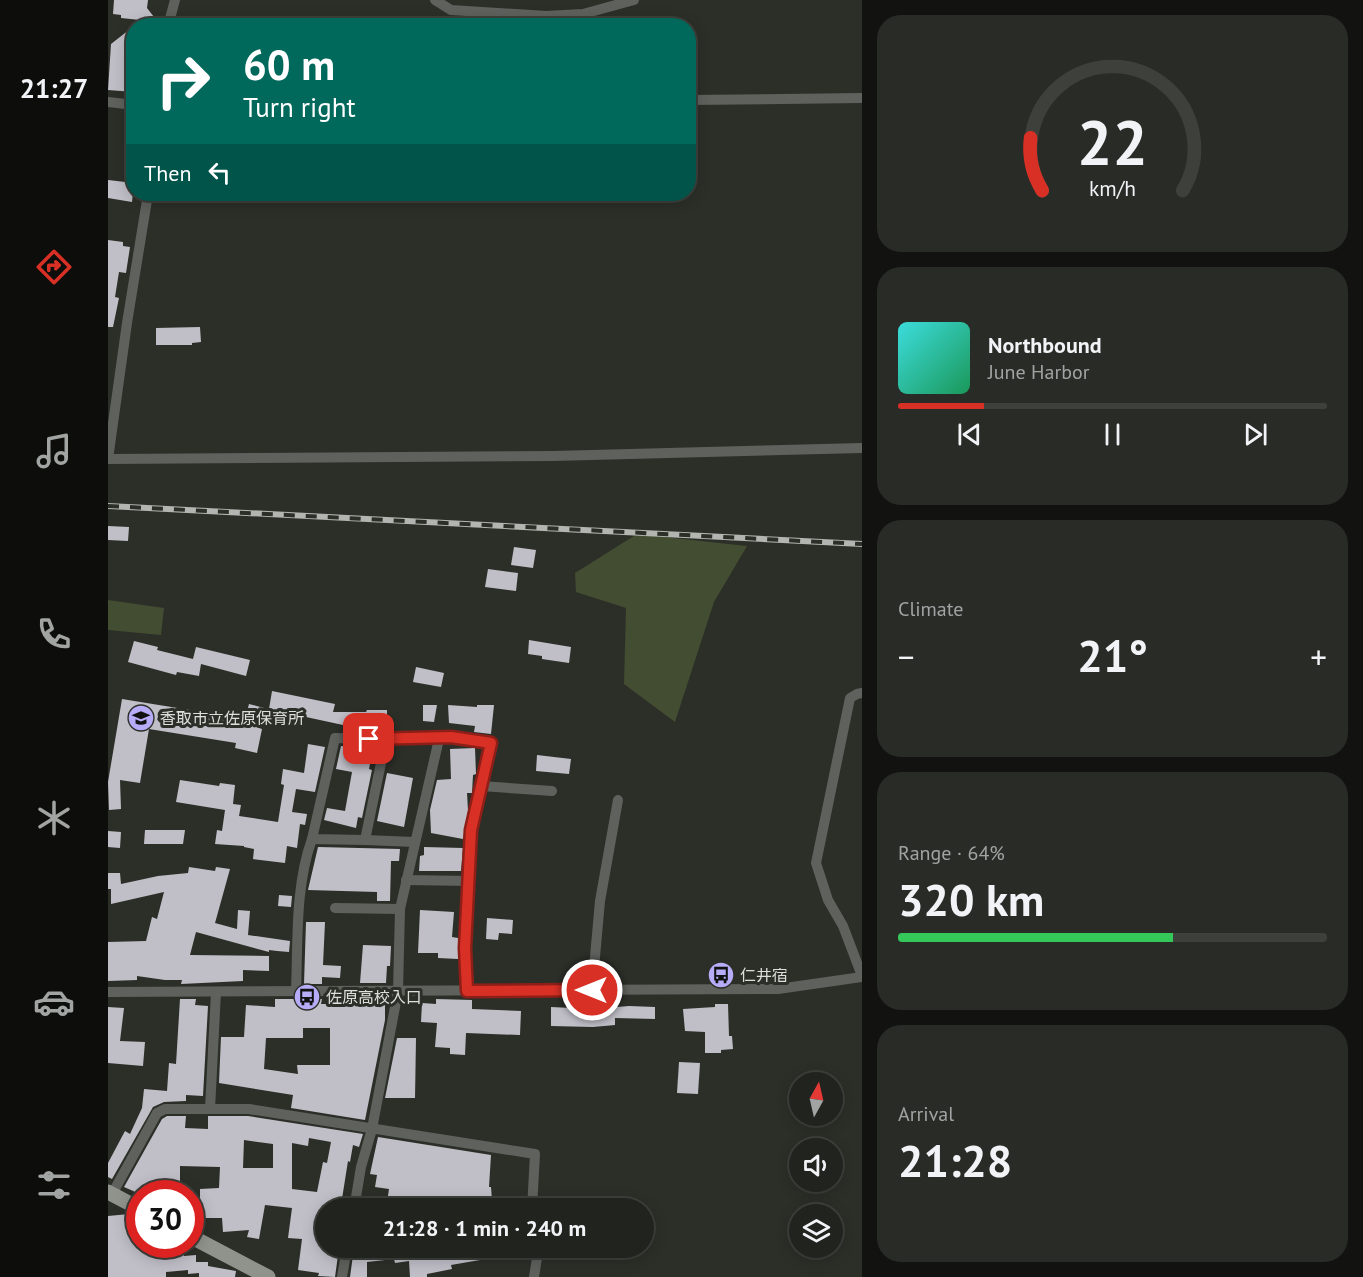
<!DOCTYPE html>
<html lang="en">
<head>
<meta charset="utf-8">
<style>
	:root { --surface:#21231e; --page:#292b27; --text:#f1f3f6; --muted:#a2a4a4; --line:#3e403c; --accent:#d93025 }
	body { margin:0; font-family:"PT Sans","Noto Sans JP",sans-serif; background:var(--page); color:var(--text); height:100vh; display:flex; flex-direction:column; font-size:22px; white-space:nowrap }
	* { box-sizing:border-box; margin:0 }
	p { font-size:20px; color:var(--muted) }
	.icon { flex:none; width:33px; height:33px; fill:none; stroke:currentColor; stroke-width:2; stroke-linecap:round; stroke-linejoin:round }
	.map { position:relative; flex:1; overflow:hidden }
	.panel { display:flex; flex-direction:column; gap:15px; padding:15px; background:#121310; width:501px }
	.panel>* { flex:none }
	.banner { position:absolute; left:18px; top:18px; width:570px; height:183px; border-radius:24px; box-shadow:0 3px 15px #0003,0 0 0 2px var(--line); background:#00695c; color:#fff; overflow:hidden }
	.needle { width:39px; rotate:8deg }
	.buttons { position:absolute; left:681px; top:1072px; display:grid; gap:12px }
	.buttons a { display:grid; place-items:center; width:54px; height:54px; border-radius:50%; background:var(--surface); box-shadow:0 3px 15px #0003,0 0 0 2px var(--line); font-size:30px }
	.speed { position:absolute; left:18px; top:1180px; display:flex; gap:12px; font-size:30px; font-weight:700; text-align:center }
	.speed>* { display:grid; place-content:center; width:78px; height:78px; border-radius:50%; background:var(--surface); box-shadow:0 3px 15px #0003,0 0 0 2px var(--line); line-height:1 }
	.speed .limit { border:9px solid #d22; background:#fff; color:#111 }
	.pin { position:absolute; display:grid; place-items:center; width:51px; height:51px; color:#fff; margin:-26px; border-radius:12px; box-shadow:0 3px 9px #0006 }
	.me { position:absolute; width:66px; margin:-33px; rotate:270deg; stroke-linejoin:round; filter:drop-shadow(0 0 4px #0008) }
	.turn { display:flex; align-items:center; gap:21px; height:126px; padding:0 18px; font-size:27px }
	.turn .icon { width:78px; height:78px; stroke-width:2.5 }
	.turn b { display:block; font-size:42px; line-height:51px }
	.then { display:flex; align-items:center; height:57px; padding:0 18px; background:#0003; gap:12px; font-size:22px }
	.big { font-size:45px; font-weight:700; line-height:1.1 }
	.panel .widget { flex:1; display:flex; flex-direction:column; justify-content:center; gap:9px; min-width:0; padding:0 21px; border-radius:24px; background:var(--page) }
	.panel .dial { align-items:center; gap:0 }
	.dial svg { height:156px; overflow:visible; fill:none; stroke:var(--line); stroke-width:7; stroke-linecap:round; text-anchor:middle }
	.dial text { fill:var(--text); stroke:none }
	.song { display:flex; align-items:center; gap:18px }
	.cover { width:72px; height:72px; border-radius:9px; background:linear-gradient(135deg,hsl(180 70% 55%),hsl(150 70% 35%)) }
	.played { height:6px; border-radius:3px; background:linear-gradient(90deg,var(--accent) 20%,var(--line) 20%) }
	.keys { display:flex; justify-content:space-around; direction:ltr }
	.heat { display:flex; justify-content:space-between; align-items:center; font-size:33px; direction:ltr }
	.charge { height:9px; border-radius:4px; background:linear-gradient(90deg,#34c759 64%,var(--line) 0) }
	.trip { position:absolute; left:207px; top:1198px; width:339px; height:60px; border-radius:30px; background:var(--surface); box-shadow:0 3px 15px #0003,0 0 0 2px var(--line); font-weight:700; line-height:60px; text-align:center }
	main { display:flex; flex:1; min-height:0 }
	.tabs { display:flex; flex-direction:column; width:108px; justify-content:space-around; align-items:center; background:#0d0e0c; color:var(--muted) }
	.tabs .icon { width:42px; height:42px }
	.tabs .on { color:var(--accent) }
	.tabs b { font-size:27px; color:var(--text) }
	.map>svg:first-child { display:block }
</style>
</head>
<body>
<main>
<nav class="tabs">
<b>21:27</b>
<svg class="icon on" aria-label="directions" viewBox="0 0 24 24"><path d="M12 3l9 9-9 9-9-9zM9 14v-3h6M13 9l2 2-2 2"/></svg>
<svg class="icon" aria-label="music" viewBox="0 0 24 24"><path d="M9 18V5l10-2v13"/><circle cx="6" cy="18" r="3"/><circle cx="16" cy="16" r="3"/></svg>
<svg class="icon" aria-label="phone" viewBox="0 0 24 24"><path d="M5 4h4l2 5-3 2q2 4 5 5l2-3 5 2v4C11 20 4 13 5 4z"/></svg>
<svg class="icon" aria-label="climate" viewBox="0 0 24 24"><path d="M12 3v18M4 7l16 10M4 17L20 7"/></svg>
<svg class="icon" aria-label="car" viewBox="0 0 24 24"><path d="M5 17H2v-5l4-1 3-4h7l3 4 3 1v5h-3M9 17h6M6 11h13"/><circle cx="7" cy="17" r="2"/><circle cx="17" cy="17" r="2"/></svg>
<svg class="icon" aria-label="filters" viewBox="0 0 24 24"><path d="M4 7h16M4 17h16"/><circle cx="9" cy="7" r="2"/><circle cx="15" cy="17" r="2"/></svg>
</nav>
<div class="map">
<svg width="754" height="1277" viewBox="0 0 754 1277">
	<rect width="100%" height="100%" fill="#2c2f28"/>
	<!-- green -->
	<g fill="#434d31">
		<polygon points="529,534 639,546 606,602 567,722 516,684 518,608 468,592 467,573"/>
		<polygon points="0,600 56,608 53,635 0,630"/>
	</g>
	<!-- building -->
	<g fill="#c0bfc8" fill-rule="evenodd">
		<polygon points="6,0 40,0 39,8 53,26 26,26 32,20 13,18 13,15 5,14"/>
		<polygon points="26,26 26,44 19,77 26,78 26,92 0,90 3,44"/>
		<polygon points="0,180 26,183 24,202 0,198"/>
		<polygon points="0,240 15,242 15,246 22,247 18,273 11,272 7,297 11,298 5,327 0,327"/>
		<polygon points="92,327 93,342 84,343 84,345 48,345 48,328"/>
		<polygon points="0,526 21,527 20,541 0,540"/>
		<polygon points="406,547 428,550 425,568 403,565"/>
		<polygon points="380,569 410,573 408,591 377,587"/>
		<polygon points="421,640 463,647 461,663 434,659 434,656 420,654"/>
		<polygon points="26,641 50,647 49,650 85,659 88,647 142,660 138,676 93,664 91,676 69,672 68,675 20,662"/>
		<polygon points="308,667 336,673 333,687 305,682"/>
		<polygon points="164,691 227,704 225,712 258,712 259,710 279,710 279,723 235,723 235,725 161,709"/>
		<polygon points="14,699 137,719 141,704 156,708 151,728 154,729 149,753 127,748 128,743 41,729 32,783 12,780 13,809 1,810 0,782"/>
		<polygon points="315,705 329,705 326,722 315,721"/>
		<polygon points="340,705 369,707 369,705 386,705 383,734 366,732 367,726 341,723"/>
		<polygon points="200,744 217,747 207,792 188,789 184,812 199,814 197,825 192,824 189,848 179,846 177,863 145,859 146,849 136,847 136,846 107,844 109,830 114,831 117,810 68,802 72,780 111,786 112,783 127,785 125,804 133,805 131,816 170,822 176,785 173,784 175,769 196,773"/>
		<polygon points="233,746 265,749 261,769 264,770 254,818 250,817 248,828 216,820 219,808 237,811 244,772 228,769"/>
		<polygon points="367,748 368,774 365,775 364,793 359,793 360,811 355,839 323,833 322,810 329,780 343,779 342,749"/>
		<polygon points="429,755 463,759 461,774 428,771"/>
		<polygon points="279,773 305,778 296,827 269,821"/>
		<polygon points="37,830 77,830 75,844 36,844"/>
		<polygon points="0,831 13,832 12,848 0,847"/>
		<polygon points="210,847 292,849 291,861 283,861 282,901 269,901 269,892 200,890"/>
		<polygon points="316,847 355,848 353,871 311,871 312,856 316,855"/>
		<polygon points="81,867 107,871 108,867 122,869 107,923 129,929 130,910 142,911 140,935 182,941 181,952 169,951 161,950 161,952 88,932 82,955 161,956 161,971 135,970 135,981 73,984 74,980 57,980 29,976 29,980 0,981 0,942 38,941 44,917 49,919 56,892 3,904 3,889 0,889 0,873 12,873 13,884 50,876 80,873"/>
		<polygon points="171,895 184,896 183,907 170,906"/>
		<polygon points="312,910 346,912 344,937 350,938 350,959 330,958 330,953 310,953"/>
		<polygon points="379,918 405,920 404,934 391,933 390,940 378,939"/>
		<polygon points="198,922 217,922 215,965 233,966 232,978 214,977 214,984 196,984"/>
		<polygon points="255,945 283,946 282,966 279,966 278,983 252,983"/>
		<path d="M251 998H277V1020L257 1120 183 1108 185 1095 111 1083 113 1037H136L138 1005 167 1007V999H214L213 1004H239V999L251 1000ZM195 1028H222V1065H189L190 1074 156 1069 158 1038H195Z"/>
		<polygon points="72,999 88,999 87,1005 100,1006 95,1096 78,1095 78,1101 56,1102 45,1107 4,1179 0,1177 0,1163 17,1131 22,1134 34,1108 36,1089 59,1091 61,1063 68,1064"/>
		<polygon points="328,999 364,1000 364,1009 413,1011 412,1035 358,1033 357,1055 342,1054 342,1048 327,1047 329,1023 313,1022 314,1003 328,1004"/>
		<polygon points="607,1004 620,1004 621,1036 624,1036 625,1049 613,1050 613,1053 597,1053 597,1032 577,1031 575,1009 607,1007"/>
		<polygon points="521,1006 547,1007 547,1019 507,1018 507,1025 485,1027 443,1026 443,1007 485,1009"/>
		<polygon points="0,1007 16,1008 12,1041 37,1042 35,1066 0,1063"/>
		<polygon points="289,1038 308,1038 307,1098 277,1098"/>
		<polygon points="571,1062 592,1063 590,1094 569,1093"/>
		<path d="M59 1116H78L77 1128 100 1129V1116H140L255 1134 251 1147 245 1145 242 1162 240 1161 233 1205 218 1202V1248H231L227 1277 210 1276 211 1273 190 1270 194 1239 180 1238 184 1208 157 1205 151 1239 139 1237 141 1230 115 1232 114 1218H93V1215H82V1205H92V1189L111 1188 112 1167 72 1166V1183H69V1194H32L16 1187 54 1119ZM201 1138 223 1142 219 1163 215 1162 209 1192 184 1189V1143L200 1146ZM136 1140 165 1144V1168H135Z"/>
		<polygon points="270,1137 383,1155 381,1187 383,1187 384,1200 349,1203 350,1209 278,1209 281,1189 267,1187 269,1175 262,1174"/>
		<polygon points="21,1214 29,1218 32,1247 75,1245 76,1256 88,1255 88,1262 100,1262 100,1266 128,1271 127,1277 91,1277 91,1273 80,1274 80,1270 58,1272 58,1277 0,1277 0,1216"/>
		<polygon points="246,1248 369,1248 372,1260 343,1265 344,1269 319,1274 319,1277 302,1277 301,1261 287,1263 286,1259 259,1262 259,1277 242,1277"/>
	</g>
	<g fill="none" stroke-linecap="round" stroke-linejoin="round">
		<!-- street -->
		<g stroke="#5f615d" stroke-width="10">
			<polyline points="327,0 343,10 438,16 475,14 526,0"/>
			<polyline points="60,26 67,0"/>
			<polyline points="580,100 754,98"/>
			<polyline points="0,102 26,105"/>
			<polyline points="0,459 445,456 754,448"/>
			<polyline points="0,459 19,323 40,194"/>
			<polyline points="754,693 749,694 742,698 708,863 720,900 735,926 754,976"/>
			<polyline points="373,786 444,791"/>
			<polyline points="257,840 204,839 227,738 278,739"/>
			<polyline points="307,842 257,840 278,739 343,737 383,743 363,830 357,948 359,991"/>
			<polyline points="298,880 362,881"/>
			<polyline points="227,908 292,909"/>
			<polyline points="484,990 492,901 510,800"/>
			<path d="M188 991C190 941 187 886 204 839"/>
			<polyline points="0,992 670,989 754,977"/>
			<polyline points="102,1109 108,992"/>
			<polyline points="4,1194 49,1113 57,1109 141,1109 427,1154 424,1209"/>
			<polyline points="246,1209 253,1167 264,1129 290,991 292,909 331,739"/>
			<polyline points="426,1248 429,1258 426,1277"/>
			<polyline points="234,1277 239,1248"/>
		</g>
		<!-- primary -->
		<g stroke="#90938c" stroke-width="15">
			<polyline points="0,1192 32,1209"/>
			<polyline points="82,1236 160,1277"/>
		</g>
		<defs>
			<polyline id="rail" points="0,506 754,544"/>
		</defs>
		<!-- rail casing -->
		<use href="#rail" stroke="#b2b5b0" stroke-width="6"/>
		<!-- rail -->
		<use href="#rail" stroke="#2c2f28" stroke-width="4" stroke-dasharray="11" stroke-linecap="butt"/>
	</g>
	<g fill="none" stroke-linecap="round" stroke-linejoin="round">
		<defs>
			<polyline id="route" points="261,739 343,737 383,743 363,830 357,948 359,991 484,990"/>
		</defs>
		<!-- route casing -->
		<use href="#route" stroke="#8d1f18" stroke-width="15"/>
		<!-- route -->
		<use href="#route" stroke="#d93025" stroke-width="10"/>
	</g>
	<!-- icons -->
	<defs>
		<symbol id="school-disc" viewBox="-11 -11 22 22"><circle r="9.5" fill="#b6acf8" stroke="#2c2f28"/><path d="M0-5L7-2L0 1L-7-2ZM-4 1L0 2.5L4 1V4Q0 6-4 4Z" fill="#111"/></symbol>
		<symbol id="bus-disc" viewBox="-11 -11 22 22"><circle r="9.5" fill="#b6acf8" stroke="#2c2f28"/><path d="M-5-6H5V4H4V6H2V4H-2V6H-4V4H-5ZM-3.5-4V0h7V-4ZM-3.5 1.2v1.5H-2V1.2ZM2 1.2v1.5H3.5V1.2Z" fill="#111"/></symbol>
	</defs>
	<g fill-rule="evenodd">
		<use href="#school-disc" x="18" y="703" width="30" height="30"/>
		<use href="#bus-disc" x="598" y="960" width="30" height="30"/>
		<use href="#bus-disc" x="184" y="982" width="30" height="30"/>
	</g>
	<g text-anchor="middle" stroke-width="6" stroke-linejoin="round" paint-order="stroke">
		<!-- poi labels -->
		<g font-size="16" fill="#dddfdb" stroke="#2c2f28" text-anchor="start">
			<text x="52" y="724">香取市立佐原保育所</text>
			<text x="632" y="981">仁井宿</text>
			<text x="218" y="1003">佐原高校入口</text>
		</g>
	</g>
</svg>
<div class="buttons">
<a><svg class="needle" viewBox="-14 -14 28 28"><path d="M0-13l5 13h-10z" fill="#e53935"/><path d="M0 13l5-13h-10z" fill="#a2a4a4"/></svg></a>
<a><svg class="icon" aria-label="sound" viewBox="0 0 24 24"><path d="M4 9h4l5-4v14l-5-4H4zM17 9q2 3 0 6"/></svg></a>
<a><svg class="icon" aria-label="layers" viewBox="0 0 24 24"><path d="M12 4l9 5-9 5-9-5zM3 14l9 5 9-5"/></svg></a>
</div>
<div class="speed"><div class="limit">30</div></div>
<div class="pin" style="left:261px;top:739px;background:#d93025"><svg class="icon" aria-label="arrive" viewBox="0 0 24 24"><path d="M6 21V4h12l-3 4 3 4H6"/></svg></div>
<svg class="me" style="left:484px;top:990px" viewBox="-20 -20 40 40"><circle r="17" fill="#d93025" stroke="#fff" stroke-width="3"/><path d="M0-11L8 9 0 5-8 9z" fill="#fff"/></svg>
<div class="trip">21:28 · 1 min · 240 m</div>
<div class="banner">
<div class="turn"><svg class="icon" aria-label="right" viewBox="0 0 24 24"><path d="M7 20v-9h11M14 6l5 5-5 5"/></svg><div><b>60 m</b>Turn right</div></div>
<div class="then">Then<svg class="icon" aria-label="left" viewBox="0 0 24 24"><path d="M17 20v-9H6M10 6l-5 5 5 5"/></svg></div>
</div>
</div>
<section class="panel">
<div class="widget dial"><svg viewBox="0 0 100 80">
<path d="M14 69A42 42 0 1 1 86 69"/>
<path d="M14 69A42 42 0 0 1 8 42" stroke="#d93025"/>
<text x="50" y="56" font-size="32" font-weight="700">22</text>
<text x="50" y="72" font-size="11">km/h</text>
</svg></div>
<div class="widget">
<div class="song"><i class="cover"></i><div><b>Northbound</b><p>June Harbor</p></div></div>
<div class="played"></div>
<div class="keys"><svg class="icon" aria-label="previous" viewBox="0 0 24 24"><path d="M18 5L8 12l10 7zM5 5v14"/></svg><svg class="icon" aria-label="pause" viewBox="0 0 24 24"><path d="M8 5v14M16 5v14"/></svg><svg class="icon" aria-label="next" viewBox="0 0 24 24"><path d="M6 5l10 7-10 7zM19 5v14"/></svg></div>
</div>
<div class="widget"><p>Climate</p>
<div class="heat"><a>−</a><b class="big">21°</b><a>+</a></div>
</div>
<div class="widget"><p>Range · 64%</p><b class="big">320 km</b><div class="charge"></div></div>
<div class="widget"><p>Arrival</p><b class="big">21:28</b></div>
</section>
</main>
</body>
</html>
